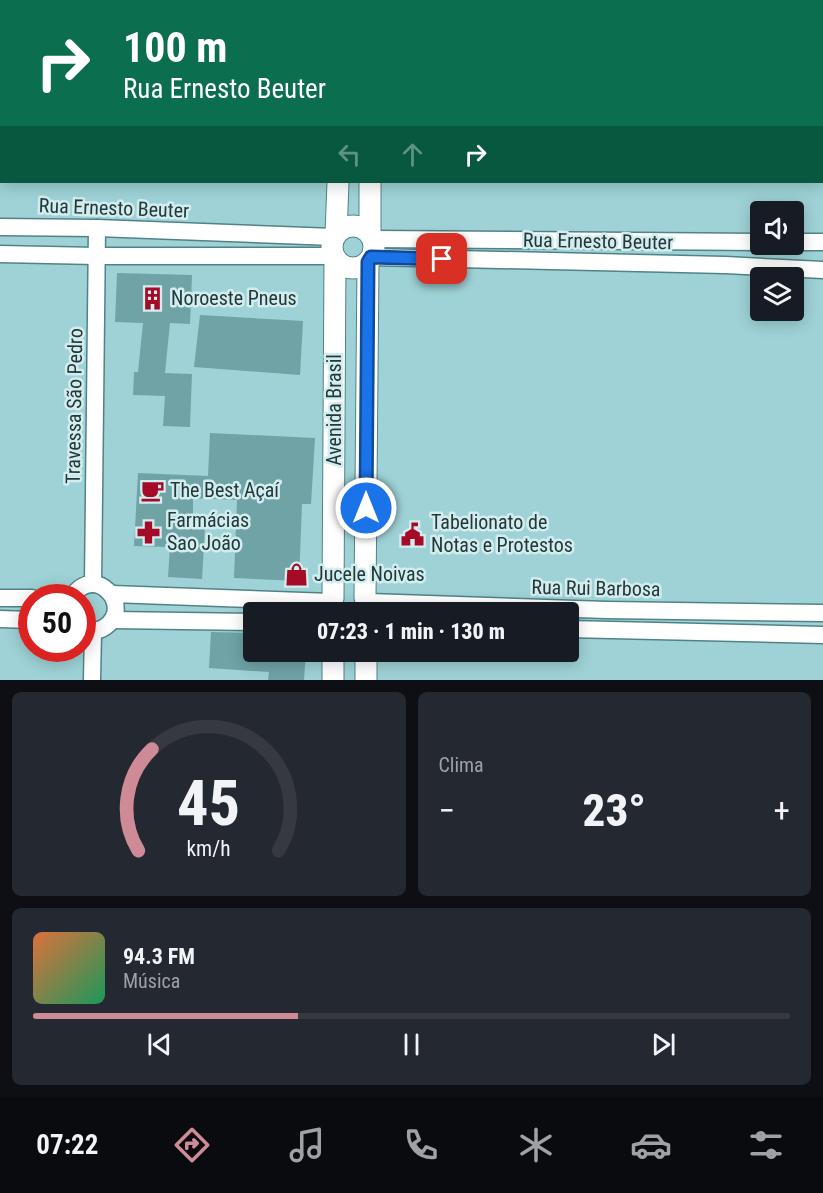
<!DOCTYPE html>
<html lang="pt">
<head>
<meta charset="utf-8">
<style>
	:root { --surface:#171b24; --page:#242831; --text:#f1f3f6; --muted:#9ea1a6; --line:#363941; --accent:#cf8a98 }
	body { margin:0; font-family:"Roboto Condensed",sans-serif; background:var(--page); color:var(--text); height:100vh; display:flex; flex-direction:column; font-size:22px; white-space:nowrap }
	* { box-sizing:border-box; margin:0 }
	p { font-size:20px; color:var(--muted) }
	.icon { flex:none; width:33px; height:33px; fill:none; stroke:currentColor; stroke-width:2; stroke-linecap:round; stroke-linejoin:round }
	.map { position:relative; height:680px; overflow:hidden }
	.drawer { display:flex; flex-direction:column; gap:12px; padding:12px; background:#0d0f14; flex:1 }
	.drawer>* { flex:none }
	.top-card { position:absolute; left:0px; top:0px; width:824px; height:183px; box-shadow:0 3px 15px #0003; background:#0b6e4f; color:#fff; overflow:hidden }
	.fabs { position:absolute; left:750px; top:201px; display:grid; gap:12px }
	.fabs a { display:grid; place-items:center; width:54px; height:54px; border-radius:6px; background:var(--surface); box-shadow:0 3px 15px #0003; font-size:30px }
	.speed { position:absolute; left:18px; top:584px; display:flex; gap:12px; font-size:30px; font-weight:700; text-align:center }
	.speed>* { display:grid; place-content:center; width:78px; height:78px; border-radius:50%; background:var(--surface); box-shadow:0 3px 15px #0003; line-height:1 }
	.speed .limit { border:9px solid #d22; background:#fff; color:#111 }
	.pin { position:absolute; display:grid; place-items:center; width:51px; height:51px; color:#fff; margin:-26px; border-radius:12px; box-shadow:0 3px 9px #0006 }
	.me { position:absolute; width:66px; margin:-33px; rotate:0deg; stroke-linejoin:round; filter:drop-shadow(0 0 4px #0008) }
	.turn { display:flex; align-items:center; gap:21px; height:126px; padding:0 24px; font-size:27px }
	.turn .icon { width:78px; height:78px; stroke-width:2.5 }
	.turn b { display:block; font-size:42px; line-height:51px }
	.lanes { display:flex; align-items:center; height:57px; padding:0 24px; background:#0003; justify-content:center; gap:30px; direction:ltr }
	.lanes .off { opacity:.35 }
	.big { font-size:45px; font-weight:800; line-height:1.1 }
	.drawer .card { flex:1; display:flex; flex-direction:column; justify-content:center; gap:9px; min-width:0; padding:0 21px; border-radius:9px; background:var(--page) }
	.drawer .dial { align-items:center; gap:0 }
	.dial svg { height:156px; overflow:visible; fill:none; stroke:var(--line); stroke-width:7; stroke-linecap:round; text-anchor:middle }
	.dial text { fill:var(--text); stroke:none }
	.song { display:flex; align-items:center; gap:18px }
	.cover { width:72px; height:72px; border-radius:9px; background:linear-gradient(135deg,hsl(20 70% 55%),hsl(150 70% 35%)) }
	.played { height:6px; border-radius:3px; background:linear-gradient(90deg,var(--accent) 35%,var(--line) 35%) }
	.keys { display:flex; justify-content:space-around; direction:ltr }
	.heat { display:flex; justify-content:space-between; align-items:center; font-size:33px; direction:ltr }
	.drawer .tiles { flex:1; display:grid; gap:12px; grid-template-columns:1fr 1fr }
	.card:last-child { grid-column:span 2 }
	.trip { position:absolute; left:243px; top:602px; width:336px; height:60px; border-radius:6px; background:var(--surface); box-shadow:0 3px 15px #0003; font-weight:800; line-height:60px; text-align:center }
	.menu { display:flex; height:96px; justify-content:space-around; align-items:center; background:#090b0e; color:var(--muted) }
	.menu .icon { width:42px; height:42px }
	.menu .on { color:var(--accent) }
	.menu b { font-size:27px; color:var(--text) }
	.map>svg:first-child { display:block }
</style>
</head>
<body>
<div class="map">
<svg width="823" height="680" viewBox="0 0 823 680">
	<rect width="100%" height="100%" fill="#9ed2d6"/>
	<!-- building -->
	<g fill="#6fa3a6">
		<polygon points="117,273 192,275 190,324 170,323 165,373 192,374 190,427 163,426 165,396 133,395 134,372 138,372 143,323 115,322"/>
		<polygon points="200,315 303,321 300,375 194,367"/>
		<polygon points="210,433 315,438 311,504 302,504 299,581 234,578 237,500 193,498 193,527 205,527 202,579 168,577 170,547 134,546 138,473 208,476"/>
		<polygon points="211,632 254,633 254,651 306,651 304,680 268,680 269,672 209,668"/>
	</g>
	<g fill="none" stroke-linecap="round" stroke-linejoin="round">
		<defs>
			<g id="minor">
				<polyline points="0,227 97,228 334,237"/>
				<polyline points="373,239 760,242"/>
				<polyline points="794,242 823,242"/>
				<polyline points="0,254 97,256 334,256"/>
				<polyline points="371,257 725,265 823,270"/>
				<polyline points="93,584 97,228"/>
				<polyline points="112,594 331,602"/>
				<path d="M72 597C95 562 135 607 105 627 98 632 90 631 82 628"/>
				<polyline points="0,598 32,598"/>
				<polyline points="369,602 606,610 823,613"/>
				<polyline points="0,619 32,620"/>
				<polyline points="112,620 254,622"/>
				<polyline points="568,629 823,635"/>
				<polyline points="92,680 93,631"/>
			</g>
			<g id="major">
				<polyline points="344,2 344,0"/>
				<polyline points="371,2 371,0"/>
				<circle cx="353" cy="247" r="21"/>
				<polyline points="336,234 338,182"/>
				<polyline points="370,234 370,182"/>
				<polyline points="365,598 368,262"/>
				<polyline points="333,599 335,258"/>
				<polyline points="333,651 333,680"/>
				<polyline points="366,680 366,651"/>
			</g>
		</defs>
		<!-- minor casing -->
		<use href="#minor" stroke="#508387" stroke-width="19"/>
		<!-- major casing -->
		<use href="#major" stroke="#508387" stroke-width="23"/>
		<!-- minor -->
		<use href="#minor" stroke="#fff" stroke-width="16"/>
		<!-- major -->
		<use href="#major" stroke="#fff" stroke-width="21"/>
	</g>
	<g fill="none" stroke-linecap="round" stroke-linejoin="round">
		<defs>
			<polyline id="route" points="366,508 368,262 371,257 442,259"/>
		</defs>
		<!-- route casing -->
		<use href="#route" stroke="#114b97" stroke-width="15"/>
		<!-- route -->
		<use href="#route" stroke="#1a73e8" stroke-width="10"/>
	</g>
	<!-- icons -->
	<defs>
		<symbol id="building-bare" viewBox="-9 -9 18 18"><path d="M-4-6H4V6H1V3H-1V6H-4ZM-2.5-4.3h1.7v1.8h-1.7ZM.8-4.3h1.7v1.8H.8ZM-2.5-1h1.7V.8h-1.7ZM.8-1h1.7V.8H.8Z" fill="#a50a26" stroke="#d3edef" stroke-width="2.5" paint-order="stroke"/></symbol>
		<symbol id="cafe-bare" viewBox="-9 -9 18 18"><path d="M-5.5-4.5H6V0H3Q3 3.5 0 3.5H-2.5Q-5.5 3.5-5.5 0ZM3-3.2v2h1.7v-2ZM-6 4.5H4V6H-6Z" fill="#a50a26" stroke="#d3edef" stroke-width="2.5" paint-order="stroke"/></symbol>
		<symbol id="pharmacy-bare" viewBox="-9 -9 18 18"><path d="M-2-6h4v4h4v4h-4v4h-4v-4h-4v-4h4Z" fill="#a50a26" stroke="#d3edef" stroke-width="2.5" paint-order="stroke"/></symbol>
		<symbol id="civic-bare" viewBox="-9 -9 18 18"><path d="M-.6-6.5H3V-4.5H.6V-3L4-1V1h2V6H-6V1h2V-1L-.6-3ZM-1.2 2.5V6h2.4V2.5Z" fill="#a50a26" stroke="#d3edef" stroke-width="2.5" paint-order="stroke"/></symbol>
		<symbol id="shop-bare" viewBox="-9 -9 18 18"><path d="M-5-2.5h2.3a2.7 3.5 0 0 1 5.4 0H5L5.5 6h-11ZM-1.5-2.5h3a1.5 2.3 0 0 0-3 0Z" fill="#a50a26" stroke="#d3edef" stroke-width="2.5" paint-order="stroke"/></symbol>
	</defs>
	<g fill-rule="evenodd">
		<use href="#building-bare" x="136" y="282" width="33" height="33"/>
		<use href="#cafe-bare" x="136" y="474" width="33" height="33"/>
		<use href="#pharmacy-bare" x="132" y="516" width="33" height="33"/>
		<use href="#civic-bare" x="396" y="518" width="33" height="33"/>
		<use href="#shop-bare" x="280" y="558" width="33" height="33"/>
	</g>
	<g text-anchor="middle" stroke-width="5" stroke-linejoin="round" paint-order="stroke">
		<!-- street labels -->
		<g font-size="20" fill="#23383a" stroke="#d3edef">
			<text transform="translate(114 208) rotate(2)" y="7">Rua Ernesto Beuter</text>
			<text transform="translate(598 241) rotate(1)" y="7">Rua Ernesto Beuter</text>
			<text transform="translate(74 406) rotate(-89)" y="7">Travessa São Pedro</text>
			<text transform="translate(334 410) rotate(-90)" y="7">Avenida Brasil</text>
			<text transform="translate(596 588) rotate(1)" y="7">Rua Rui Barbosa</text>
		</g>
		<!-- poi labels -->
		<g font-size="20" fill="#23383a" stroke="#d3edef" text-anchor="start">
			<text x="171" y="305">Noroeste Pneus</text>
			<text x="170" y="497">The Best Açaí</text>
			<text x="167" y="527">Farmácias<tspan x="167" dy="23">Sao João</tspan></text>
			<text x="431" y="529">Tabelionato de<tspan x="431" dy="23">Notas e Protestos</tspan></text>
			<text x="314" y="581">Jucele Noivas</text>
		</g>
	</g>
</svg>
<div class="fabs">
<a><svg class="icon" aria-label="sound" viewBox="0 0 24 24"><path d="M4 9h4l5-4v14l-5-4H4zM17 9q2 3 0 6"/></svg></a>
<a><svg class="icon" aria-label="layers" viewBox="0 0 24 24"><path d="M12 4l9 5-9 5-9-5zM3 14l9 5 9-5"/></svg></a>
</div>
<div class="speed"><div class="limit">50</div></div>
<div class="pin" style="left:442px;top:259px;background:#d93025"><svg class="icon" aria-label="arrive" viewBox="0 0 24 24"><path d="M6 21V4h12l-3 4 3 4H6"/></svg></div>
<svg class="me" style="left:366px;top:508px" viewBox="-20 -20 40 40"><circle r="17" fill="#1a73e8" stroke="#fff" stroke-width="3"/><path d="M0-11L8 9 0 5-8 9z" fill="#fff"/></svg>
<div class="trip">07:23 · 1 min · 130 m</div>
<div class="top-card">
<div class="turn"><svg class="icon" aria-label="right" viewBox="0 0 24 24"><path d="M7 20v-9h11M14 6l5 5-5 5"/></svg><div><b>100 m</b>Rua Ernesto Beuter</div></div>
<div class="lanes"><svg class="icon off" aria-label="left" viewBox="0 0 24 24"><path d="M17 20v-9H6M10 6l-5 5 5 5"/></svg><svg class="icon off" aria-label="ahead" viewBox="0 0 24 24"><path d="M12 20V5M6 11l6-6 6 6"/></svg><svg class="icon" aria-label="right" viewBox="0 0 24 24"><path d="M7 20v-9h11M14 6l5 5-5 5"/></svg></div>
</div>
</div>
<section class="drawer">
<div class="tiles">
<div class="card dial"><svg viewBox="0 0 100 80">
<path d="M14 69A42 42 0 1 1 86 69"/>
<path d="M14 69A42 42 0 0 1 21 17" stroke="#cf8a98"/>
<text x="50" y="56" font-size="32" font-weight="700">45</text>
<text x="50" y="72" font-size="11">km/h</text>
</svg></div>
<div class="card"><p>Clima</p>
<div class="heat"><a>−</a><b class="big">23°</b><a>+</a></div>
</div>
<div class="card">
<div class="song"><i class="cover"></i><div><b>94.3 FM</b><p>Música</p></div></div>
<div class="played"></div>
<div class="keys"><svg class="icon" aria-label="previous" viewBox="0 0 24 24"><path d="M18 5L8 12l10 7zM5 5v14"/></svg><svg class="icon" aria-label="pause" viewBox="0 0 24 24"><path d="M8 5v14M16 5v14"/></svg><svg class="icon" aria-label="next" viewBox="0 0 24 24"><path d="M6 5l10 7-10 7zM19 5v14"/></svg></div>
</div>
</div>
</section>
<nav class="menu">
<b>07:22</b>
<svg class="icon on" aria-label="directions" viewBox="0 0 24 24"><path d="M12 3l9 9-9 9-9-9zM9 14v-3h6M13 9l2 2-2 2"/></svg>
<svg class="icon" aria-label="music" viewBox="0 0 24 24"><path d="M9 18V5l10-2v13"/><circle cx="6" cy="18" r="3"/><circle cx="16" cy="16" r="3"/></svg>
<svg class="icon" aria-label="phone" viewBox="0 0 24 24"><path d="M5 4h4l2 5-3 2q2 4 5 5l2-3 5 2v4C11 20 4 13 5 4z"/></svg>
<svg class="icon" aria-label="climate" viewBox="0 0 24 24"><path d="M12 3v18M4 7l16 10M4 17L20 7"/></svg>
<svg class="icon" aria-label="car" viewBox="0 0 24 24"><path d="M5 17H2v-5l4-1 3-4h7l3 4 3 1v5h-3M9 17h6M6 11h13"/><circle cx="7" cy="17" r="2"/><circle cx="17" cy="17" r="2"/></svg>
<svg class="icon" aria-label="filters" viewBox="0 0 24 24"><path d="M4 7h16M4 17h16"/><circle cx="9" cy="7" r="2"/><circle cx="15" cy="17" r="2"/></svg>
</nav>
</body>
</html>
